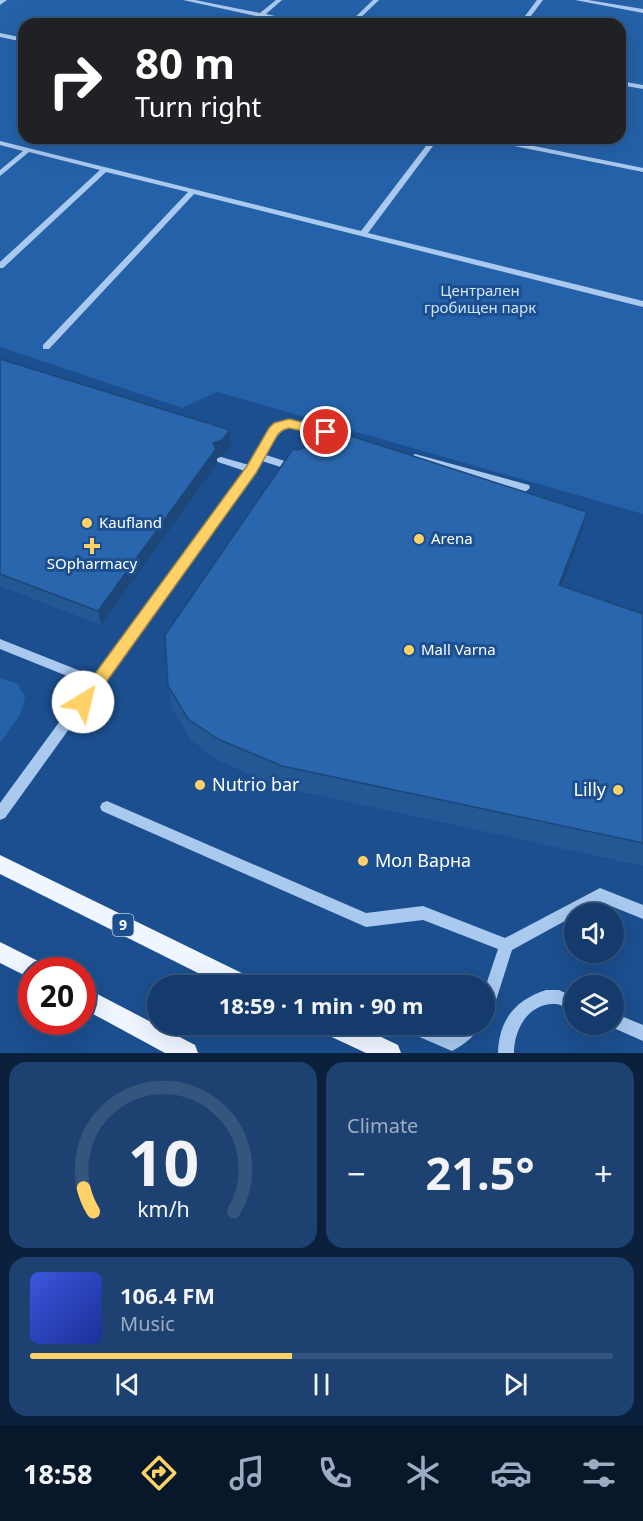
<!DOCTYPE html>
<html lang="en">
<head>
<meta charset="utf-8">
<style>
	:root { --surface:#143b6b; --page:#1d4271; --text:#f1f3f6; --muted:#9dadc1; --line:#33557e; --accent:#ffd166 }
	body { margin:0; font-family:"Noto Sans",sans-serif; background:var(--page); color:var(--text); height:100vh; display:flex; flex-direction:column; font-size:22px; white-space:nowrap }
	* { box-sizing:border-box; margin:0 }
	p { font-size:20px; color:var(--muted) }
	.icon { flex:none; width:33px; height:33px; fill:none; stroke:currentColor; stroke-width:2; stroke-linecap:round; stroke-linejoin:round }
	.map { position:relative; height:1053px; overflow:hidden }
	.details { display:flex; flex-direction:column; gap:9px; padding:9px; background:#0b203b; flex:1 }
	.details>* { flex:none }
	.top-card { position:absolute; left:18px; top:18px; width:608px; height:126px; border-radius:18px; box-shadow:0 6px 24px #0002,0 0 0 2px var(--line); background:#202124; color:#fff; overflow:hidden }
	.buttons { position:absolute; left:564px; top:903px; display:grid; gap:12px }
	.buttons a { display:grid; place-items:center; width:60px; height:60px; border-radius:50%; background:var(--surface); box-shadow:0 6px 24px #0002,0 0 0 2px var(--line); font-size:30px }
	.speed { position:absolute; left:18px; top:957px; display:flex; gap:12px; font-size:30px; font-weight:700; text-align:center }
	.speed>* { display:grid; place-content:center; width:78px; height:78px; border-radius:50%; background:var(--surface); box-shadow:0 6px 24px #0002,0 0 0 2px var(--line); line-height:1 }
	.speed .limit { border:9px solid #d22; background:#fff; color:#111 }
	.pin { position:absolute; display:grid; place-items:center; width:51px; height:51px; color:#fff; margin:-26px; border:3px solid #fff; border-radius:50%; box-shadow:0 2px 6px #0007 }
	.me { position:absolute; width:66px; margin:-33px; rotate:36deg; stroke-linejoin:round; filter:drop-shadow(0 0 4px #0008) }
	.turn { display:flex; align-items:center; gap:21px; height:126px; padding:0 18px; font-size:27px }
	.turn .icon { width:78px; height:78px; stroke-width:2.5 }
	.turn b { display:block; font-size:42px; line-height:51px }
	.big { font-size:45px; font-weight:700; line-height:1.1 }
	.details .card { flex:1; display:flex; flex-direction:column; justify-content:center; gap:9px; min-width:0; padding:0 21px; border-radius:18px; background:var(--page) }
	.details .dial { align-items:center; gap:0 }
	.dial svg { height:156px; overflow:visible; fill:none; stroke:var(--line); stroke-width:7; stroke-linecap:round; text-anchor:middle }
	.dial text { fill:var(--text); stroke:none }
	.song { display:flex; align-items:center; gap:18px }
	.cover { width:72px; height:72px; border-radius:9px; background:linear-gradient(135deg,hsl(230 70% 55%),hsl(230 70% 35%)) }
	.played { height:6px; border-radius:3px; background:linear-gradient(90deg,var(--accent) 45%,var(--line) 45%) }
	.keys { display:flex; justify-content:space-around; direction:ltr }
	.heat { display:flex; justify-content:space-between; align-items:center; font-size:33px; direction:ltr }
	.details .tiles { flex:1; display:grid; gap:9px; grid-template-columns:1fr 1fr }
	.card:last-child { grid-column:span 2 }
	.trip { position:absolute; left:147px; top:975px; width:348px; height:60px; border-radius:30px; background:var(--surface); box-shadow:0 6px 24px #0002,0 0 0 2px var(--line); font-weight:700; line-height:60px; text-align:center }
	.tab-bar { display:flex; height:96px; justify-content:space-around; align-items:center; background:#08182b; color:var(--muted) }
	.tab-bar .icon { width:42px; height:42px }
	.tab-bar .active { color:var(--accent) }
	.tab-bar b { font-size:27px; color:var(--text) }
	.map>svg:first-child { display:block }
</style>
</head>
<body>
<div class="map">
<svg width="643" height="1053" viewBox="0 0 643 1053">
	<rect width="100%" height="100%" fill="#1b4f8f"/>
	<!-- green -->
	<g fill="#2461a8" fill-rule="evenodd">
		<path d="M0 0H643V514L217 392 182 408 0 347ZM24 24H620V138H24Z"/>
		<polygon points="0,678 18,684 25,697 20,715 0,743"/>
	</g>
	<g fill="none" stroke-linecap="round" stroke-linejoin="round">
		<!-- minor -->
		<g fill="#a9c9ee" fill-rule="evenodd">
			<polygon points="0,0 7,0 0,5"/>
			<polygon points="183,0 195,0 260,13 276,0 282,0 266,14 312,24 300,24 261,17"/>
			<polygon points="373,0 379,0 354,24 348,24"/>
			<polygon points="537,0 543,0 525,24 519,24"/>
			<polygon points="575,0 588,0 643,9 643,13"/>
			<polygon points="0,33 24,38 24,42 0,37"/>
			<polygon points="620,81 643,85 643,89 620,85"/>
			<polygon points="432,138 439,138 368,233 643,301 643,307 194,194 49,349 43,349 43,345 188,192 106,172 3,268 0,268 0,262 100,170 29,152 0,176 0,170 23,151 0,145 0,141 361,231"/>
			<polygon points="482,138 495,138 643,168 643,172 485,140"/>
			<path d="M290 421 325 428 327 430 322 433C288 424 283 423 266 455L300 466 301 468 300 470 296 472 262 461 5 818 0 820V803L87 684 0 649V639L93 676 245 471 218 462 216 460 218 458 221 457 249 465 274 427 280 423Z"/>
			<polygon points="415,454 529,485 530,488 525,492 412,459 410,457"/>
			<polygon points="107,801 366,913 423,906 505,938 600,888 643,905 643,919 601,902 579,914 574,914 574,916 512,950 491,1016 489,1021 484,1023 484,991 498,949 423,920 366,927 102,811 100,807 102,803"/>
			<path d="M546 990H559L574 997V1011C569 1009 563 1005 556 1004 529 1002 514 1029 514 1053H498C499 1020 515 1000 546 990Z"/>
			<polygon points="614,1013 643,1025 643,1041 609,1026 608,1024 614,1024"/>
			<path d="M399 1024H426L450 1035 462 1024H481C477 1035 462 1046 452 1051L401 1029Z"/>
		</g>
		<!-- major -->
		<g fill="#f0f6ff" fill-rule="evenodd">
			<polygon points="0,855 254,979 257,986 224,986 0,874"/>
			<polygon points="0,942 42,963 45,970 32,970 32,979 0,963"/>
			<polygon points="82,986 195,1045 198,1053 165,1053 82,1008"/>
			<polygon points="318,1024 354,1024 398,1045 401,1053 366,1053 321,1032"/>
		</g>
	</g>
	<!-- wall -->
	<g fill="#245895">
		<polygon points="0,359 231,445 224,455 217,458 217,464 101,625 0,586"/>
		<polygon points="300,439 580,537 561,586 643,614 643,866 284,788 221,762 192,741 172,709 168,686 298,450 300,449"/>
	</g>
	<!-- shaded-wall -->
	<g fill="#1d4779">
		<polygon points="230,430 231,445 224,455 217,458 217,464 101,625 98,611 213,443"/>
		<polygon points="587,512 580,537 553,609 559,585"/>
	</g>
	<!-- building -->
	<g fill="#2a66ad" stroke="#1d4779" stroke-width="1.5">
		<polygon points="0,359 230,430 222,440 213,443 216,449 98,611 0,574"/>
		<polygon points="311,423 587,512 559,585 643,614 643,843 282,766 218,739 188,719 168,686 165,635 293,449 298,450 304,447 305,443 300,439"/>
	</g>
	<!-- route -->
	<polygon fill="#ffd166" stroke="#a68842" stroke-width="1.5" points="289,419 330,429 332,432 326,436 289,428 283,430 278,434 256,473 89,706 83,708 78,706 75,702 78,697 247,466 269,428 274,423"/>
	<!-- markers -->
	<g fill="#ffd166" stroke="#1b4f8f" stroke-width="2">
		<circle cx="87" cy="523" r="6"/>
		<circle cx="419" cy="539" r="6"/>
		<path d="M89 537h6v6h6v6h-6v6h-6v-6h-6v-6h6z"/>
		<circle cx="409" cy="650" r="6"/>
		<circle cx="200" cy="785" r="6"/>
		<circle cx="618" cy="790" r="6"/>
		<circle cx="363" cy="861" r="6"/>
	</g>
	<g text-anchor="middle" stroke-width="6" stroke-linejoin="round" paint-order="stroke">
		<!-- shield labels -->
		<rect fill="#1b4f8f" stroke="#bbcadd" stroke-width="1.5" x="112.5" y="914" width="21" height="22" rx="4.5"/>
		<g font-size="14" font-weight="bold" fill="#fff">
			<text x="123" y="930">9</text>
		</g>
		<!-- park labels -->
		<g font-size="15" fill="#cfe3fa" stroke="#1b4f8f">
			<text x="480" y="296">Централен<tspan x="480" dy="17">гробищен парк</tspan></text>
		</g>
		<!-- poi labels -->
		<g font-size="15" fill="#fff" stroke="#1b4f8f" text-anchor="start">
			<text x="99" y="528">Kaufland</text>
			<text x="431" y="544">Arena</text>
			<text x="92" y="569" text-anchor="middle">SOpharmacy</text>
			<text x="421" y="655">Mall Varna</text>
		</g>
		<!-- near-poi labels -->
		<g font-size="18" fill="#fff" stroke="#1b4f8f" text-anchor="start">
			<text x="212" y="791">Nutrio bar</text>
			<text x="606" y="796" text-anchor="end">Lilly</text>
			<text x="375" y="867">Мол Варна</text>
		</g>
	</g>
</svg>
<div class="buttons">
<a><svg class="icon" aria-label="sound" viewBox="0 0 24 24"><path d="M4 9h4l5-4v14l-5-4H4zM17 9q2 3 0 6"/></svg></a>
<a><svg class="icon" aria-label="layers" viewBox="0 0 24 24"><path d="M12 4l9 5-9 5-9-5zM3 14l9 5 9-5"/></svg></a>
</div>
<div class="speed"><div class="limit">20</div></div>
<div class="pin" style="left:326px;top:432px;background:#d93025"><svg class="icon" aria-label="arrive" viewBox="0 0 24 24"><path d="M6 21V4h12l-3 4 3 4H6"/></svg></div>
<svg class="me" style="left:83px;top:702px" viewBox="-20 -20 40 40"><circle r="19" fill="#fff"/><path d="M0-13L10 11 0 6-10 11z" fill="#ffd166"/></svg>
<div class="trip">18:59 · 1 min · 90 m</div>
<div class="top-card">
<div class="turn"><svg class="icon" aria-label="right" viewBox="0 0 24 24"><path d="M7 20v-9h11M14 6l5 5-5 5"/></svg><div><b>80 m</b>Turn right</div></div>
</div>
</div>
<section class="details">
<div class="tiles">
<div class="card dial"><svg viewBox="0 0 100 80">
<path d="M14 69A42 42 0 1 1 86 69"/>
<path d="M14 69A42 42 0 0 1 9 57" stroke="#ffd166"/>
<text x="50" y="56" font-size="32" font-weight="700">10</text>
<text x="50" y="72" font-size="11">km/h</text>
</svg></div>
<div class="card"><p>Climate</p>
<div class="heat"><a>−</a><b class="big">21.5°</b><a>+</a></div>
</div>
<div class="card">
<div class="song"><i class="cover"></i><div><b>106.4 FM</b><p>Music</p></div></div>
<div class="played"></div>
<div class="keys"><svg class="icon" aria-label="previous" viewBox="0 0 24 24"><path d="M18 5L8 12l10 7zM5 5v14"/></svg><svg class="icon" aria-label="pause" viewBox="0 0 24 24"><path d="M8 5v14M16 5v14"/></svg><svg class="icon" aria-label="next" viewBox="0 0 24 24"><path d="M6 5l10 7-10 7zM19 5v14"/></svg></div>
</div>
</div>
</section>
<nav class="tab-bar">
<b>18:58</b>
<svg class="icon active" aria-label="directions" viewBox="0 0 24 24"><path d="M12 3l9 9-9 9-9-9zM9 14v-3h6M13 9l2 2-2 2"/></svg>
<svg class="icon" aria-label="music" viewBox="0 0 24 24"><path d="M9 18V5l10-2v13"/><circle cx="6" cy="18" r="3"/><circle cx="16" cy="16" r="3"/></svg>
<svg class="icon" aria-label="phone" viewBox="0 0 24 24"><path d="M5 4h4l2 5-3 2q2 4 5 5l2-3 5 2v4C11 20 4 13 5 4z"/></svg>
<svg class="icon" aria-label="climate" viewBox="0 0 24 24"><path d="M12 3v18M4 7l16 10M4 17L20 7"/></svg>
<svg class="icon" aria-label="car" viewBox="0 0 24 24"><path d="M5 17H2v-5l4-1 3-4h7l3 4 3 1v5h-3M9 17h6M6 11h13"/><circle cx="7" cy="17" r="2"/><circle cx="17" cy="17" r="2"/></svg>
<svg class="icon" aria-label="filters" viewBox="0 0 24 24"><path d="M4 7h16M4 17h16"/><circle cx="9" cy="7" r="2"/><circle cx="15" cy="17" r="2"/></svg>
</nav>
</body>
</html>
